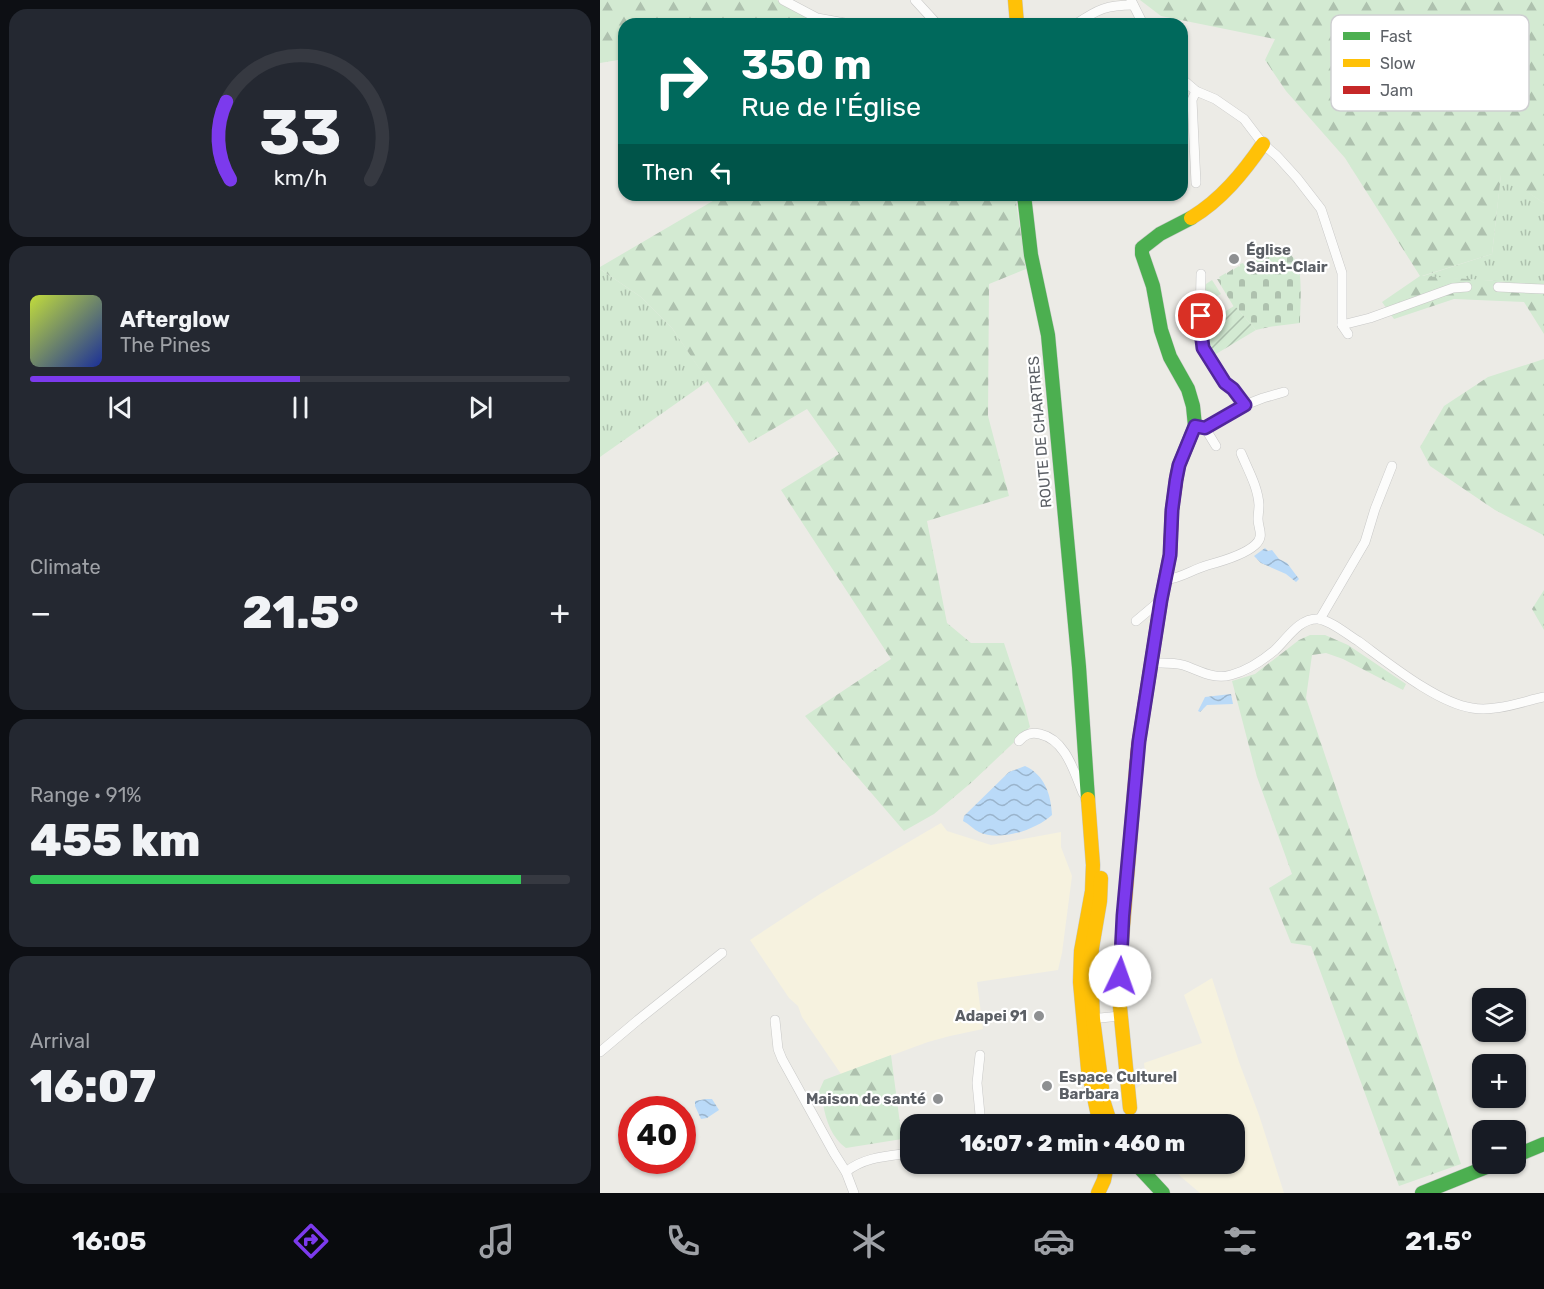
<!DOCTYPE html>
<html lang="en">
<head>
<meta charset="utf-8">
<style>
	:root { --surface:#171b24; --page:#242831; --text:#f1f3f6; --muted:#9ea1a6; --line:#363941; --accent:#7c3aed }
	body { margin:0; font-family:Rubik,sans-serif; background:var(--page); color:var(--text); height:100vh; display:flex; flex-direction:column; font-size:22px; white-space:nowrap }
	* { box-sizing:border-box; margin:0 }
	p { font-size:20px; color:var(--muted) }
	.icon { flex:none; width:33px; height:33px; fill:none; stroke:currentColor; stroke-width:2; stroke-linecap:round; stroke-linejoin:round }
	.map { position:relative; flex:1; overflow:hidden }
	.panel { display:flex; flex-direction:column; gap:9px; padding:9px; background:#0d0f14; width:600px }
	.panel>* { flex:none }
	.hud { position:absolute; left:18px; top:18px; width:570px; height:183px; border-radius:18px; box-shadow:0 2px 4px #0004; background:#00695c; color:#fff; overflow:hidden }
	.fabs { position:absolute; left:872px; top:988px; display:grid; gap:12px }
	.fabs a { display:grid; place-items:center; width:54px; height:54px; border-radius:12px; background:var(--surface); box-shadow:0 2px 4px #0004; font-size:30px }
	.speed { position:absolute; left:18px; top:1096px; display:flex; gap:12px; font-size:30px; font-weight:700; text-align:center }
	.speed>* { display:grid; place-content:center; width:78px; height:78px; border-radius:50%; background:var(--surface); box-shadow:0 2px 4px #0004; line-height:1 }
	.speed .limit { border:9px solid #d22; background:#fff; color:#111 }
	.pin { position:absolute; display:grid; place-items:center; width:51px; height:51px; color:#fff; margin:-26px; border:3px solid #fff; border-radius:50%; box-shadow:0 2px 6px #0007 }
	.me { position:absolute; width:66px; margin:-33px; rotate:3deg; stroke-linejoin:round; filter:drop-shadow(0 0 4px #0008) }
	.turn { display:flex; align-items:center; gap:21px; height:126px; padding:0 24px; font-size:27px }
	.turn .icon { width:78px; height:78px; stroke-width:2.5 }
	.turn b { display:block; font-size:42px; line-height:51px }
	.then { display:flex; align-items:center; height:57px; padding:0 24px; background:#0003; gap:12px; font-size:22px }
	.big { font-size:45px; font-weight:800; line-height:1.1 }
	.panel .widget { flex:1; display:flex; flex-direction:column; justify-content:center; gap:9px; min-width:0; padding:0 21px; border-radius:18px; background:var(--page) }
	.panel .dial { align-items:center; gap:0 }
	.dial svg { height:156px; overflow:visible; fill:none; stroke:var(--line); stroke-width:7; stroke-linecap:round; text-anchor:middle }
	.dial text { fill:var(--text); stroke:none }
	.song { display:flex; align-items:center; gap:18px }
	.cover { width:72px; height:72px; border-radius:9px; background:linear-gradient(135deg,hsl(70 70% 55%),hsl(230 70% 35%)) }
	.played { height:6px; border-radius:3px; background:linear-gradient(90deg,var(--accent) 50%,var(--line) 50%) }
	.keys { display:flex; justify-content:space-around; direction:ltr }
	.heat { display:flex; justify-content:space-between; align-items:center; font-size:33px; direction:ltr }
	.charge { height:9px; border-radius:4px; background:linear-gradient(90deg,#34c759 91%,var(--line) 0) }
	.trip { position:absolute; left:300px; top:1114px; width:345px; height:60px; border-radius:18px; background:var(--surface); box-shadow:0 2px 4px #0004; font-weight:800; line-height:60px; text-align:center }
	.tab-bar { display:flex; height:96px; justify-content:space-around; align-items:center; background:#090b0e; color:var(--muted) }
	.tab-bar .icon { width:42px; height:42px }
	.tab-bar .selected { color:var(--accent) }
	.tab-bar b { font-size:27px; color:var(--text) }
	main { display:flex; flex:1; min-height:0 }
	.map>svg:first-child { display:block }
</style>
</head>
<body>
<main>
<section class="panel">
<div class="widget dial"><svg viewBox="0 0 100 80">
<path d="M14 69A42 42 0 1 1 86 69"/>
<path d="M14 69A42 42 0 0 1 12 29" stroke="#7c3aed"/>
<text x="50" y="56" font-size="32" font-weight="700">33</text>
<text x="50" y="72" font-size="11">km/h</text>
</svg></div>
<div class="widget">
<div class="song"><i class="cover"></i><div><b>Afterglow</b><p>The Pines</p></div></div>
<div class="played"></div>
<div class="keys"><svg class="icon" aria-label="previous" viewBox="0 0 24 24"><path d="M18 5L8 12l10 7zM5 5v14"/></svg><svg class="icon" aria-label="pause" viewBox="0 0 24 24"><path d="M8 5v14M16 5v14"/></svg><svg class="icon" aria-label="next" viewBox="0 0 24 24"><path d="M6 5l10 7-10 7zM19 5v14"/></svg></div>
</div>
<div class="widget"><p>Climate</p>
<div class="heat"><a>−</a><b class="big">21.5°</b><a>+</a></div>
</div>
<div class="widget"><p>Range · 91%</p><b class="big">455 km</b><div class="charge"></div></div>
<div class="widget"><p>Arrival</p><b class="big">16:07</b></div>
</section>
<div class="map">
<svg width="944" height="1193" viewBox="0 0 944 1193">
	<defs>
		<pattern id="grass-tufts" width="24" height="20" patternUnits="userSpaceOnUse" patternTransform="scale(1.5)"><rect width="24" height="20" fill="#d3ead2"/><path d="M3 7l-1-3M5 7V3M7 7l1-3M15 17l-1-3M17 17v-4M19 17l1-3" fill="none" stroke="#aec1ae"/></pattern>
		<pattern id="forest-firs" width="22" height="20" patternUnits="userSpaceOnUse" patternTransform="scale(1.5)"><rect width="22" height="20" fill="#d3ead2"/><path d="M5 1l3.5 6h-7zM16 11l3.5 6h-7z" fill="#aec1ae"/></pattern>
		<pattern id="cemetery-stones" width="16" height="16" patternUnits="userSpaceOnUse" patternTransform="scale(1.5)"><rect width="16" height="16" fill="#d3ead2"/><path d="M2 7V4a2 2 0 0 1 4 0v3zM10 15v-3a2 2 0 0 1 4 0v3z" fill="#aec1ae"/></pattern>
		<pattern id="garden-furrows" width="10" height="10" patternUnits="userSpaceOnUse" patternTransform="scale(1.5)"><rect width="10" height="10" fill="#d3ead2"/><path d="M-1 1l2-2M0 10L10 0M9 11l2-2" fill="none" stroke="#aec1ae"/></pattern>
		<pattern id="water-waves" width="16" height="10" patternUnits="userSpaceOnUse" patternTransform="scale(1.5)"><rect width="16" height="10" fill="#badaf8"/><path d="M0 5q4-4 8 0t8 0" fill="none" stroke="#9ab4cc"/></pattern>
	</defs>
	<rect width="100%" height="100%" fill="#ecebe6"/>
	<!-- commercial -->
	<g fill="#f6f2df">
		<polygon points="341,823 347,831 391,845 461,832 461,847 472,876 462,953 458,970 377,982 383,1029 350,1036 328,1042 241,1074 202,1017 198,1006 189,998 150,940 220,894"/>
		<polygon points="612,978 639,1062 659,1115 684,1193 600,1193 580,1176 571,1164 634,1164 634,1125 542,1125 539,1122 533,1091 546,1081 544,1063 602,1043 584,995"/>
	</g>
	<!-- grass -->
	<g fill="url(#grass-tufts)">
		<polygon points="901,174 944,203 944,288 899,281 820,277 892,254"/>
		<polygon points="0,269 41,297 72,328 108,381 0,457"/>
		<polygon points="612,280 621,294 605,303 602,299 603,286"/>
	</g>
	<!-- forest -->
	<g fill="url(#forest-firs)">
		<polygon points="0,0 177,0 215,21 243,24 24,24 24,59 0,63"/>
		<polygon points="540,0 944,0 944,203 901,175 892,254 822,276 899,281 944,288 944,334 924,302 854,299 794,319 782,302 820,276 745,158 686,91 665,60 675,39 561,16"/>
		<polygon points="123,195 415,195 426,269 389,284 388,416 409,496 327,521 347,623 371,643 404,643 425,707 430,727 372,782 334,814 304,831 205,716 291,659 181,490 239,454 207,409 149,443 72,328 41,297 0,269 0,267"/>
		<polygon points="944,359 944,537 943,535 895,510 830,466 820,447 844,406 888,377"/>
		<polygon points="944,590 944,630 932,609"/>
		<polygon points="710,635 725,635 748,645 806,684 803,690 743,659 726,653 712,655 706,698 861,1164 799,1186 711,946 691,943 669,888 692,874 657,777 632,681 655,674 699,640"/>
		<path d="M291 1055 302 1139 246 1148C232 1138 226 1121 223 1104L216 1098 224 1080Z"/>
	</g>
	<!-- cemetery -->
	<path fill="url(#cemetery-stones)" d="M684 248C688 253 694 257 697 263 703 277 700 308 700 323L669 327 656 330 636 307H634L617 279H620L619 277 626 273 627 275V273L633 269 634 271V269L639 266 640 267V264L643 263 644 265 647 264V262L653 261 654 262V261L671 255V252Z"/>
	<!-- garden -->
	<polygon fill="url(#garden-furrows)" points="634,306 636,307 656,330 611,357 605,340 605,324"/>
	<!-- pitch -->
	<polygon fill="#d3ead2" points="767,13 798,54 778,68 747,27"/>
	<!-- water -->
	<g fill="url(#water-waves)">
		<polygon points="665,548 668,551 672,550 679,559 687,563 699,579 696,582 686,574 661,563 654,556"/>
		<polygon points="631,694 633,704 607,705 600,712 598,711 605,697"/>
		<path d="M425 766C445 775 451 795 452 815 436 830 399 842 379 832 373 829 369 824 363 821L364 816 409 772Z"/>
		<polygon points="106,1099 112,1099 119,1110 107,1118 101,1119 95,1106 95,1101"/>
	</g>
	<g fill="none" stroke-linecap="round" stroke-linejoin="round">
		<defs>
			<g id="street">
				<polyline points="183,0 217,18 250,24"/>
				<polyline points="315,0 337,24"/>
				<polyline points="531,0 543,24"/>
				<path d="M476 24C498 9 507 5 533 5"/>
				<polyline points="582,79 596,91 615,99 644,119 663,144 677,156 697,178 721,209 742,273 742,325 748,334"/>
				<polyline points="596,91 592,100 596,183"/>
				<polyline points="601,274 600,323 603,349 625,383 633,389 645,405"/>
				<polyline points="898,287 944,289"/>
				<polyline points="742,325 770,318 853,288 867,287"/>
				<polyline points="595,426 605,428 645,405 663,398 684,392"/>
				<polyline points="605,428 616,446"/>
				<path d="M565 580C582 578 591 570 608 565 623 561 644 555 655 545 665 536 658 529 658 519 658 515 659 510 659 505 658 487 648 470 641 453"/>
				<polyline points="720,619 765,542 775,509 792,466"/>
				<polyline points="536,621 561,600"/>
				<path d="M551 663C561 663 572 662 583 665 599 670 613 680 631 675 646 671 663 660 675 650 687 639 699 618 718 619 730 620 748 635 758 641 787 662 837 703 872 708 895 712 921 702 944 697"/>
				<path d="M419 741C425 734 431 732 440 734 466 740 474 772 483 793L487 796"/>
				<polyline points="490,1019 520,1016"/>
				<polyline points="175,1020 178,1049 182,1059 234,1153 246,1172 254,1193"/>
				<polyline points="0,1052 38,1020 122,953"/>
				<polyline points="380,1055 377,1083 381,1125"/>
				<path d="M246 1172C263 1157 289 1156 310 1153"/>
			</g>
			<g id="fast">
				<polyline points="424,195 431,255 448,335 479,667 488,799"/>
				<polyline points="577,474 579,465 595,426 593,406 588,389 570,357 561,330 553,286 542,254 542,248 560,234 591,218"/>
				<polyline points="915,1156 944,1144"/>
				<polyline points="536,1164 563,1193"/>
				<polyline points="822,1193 894,1164"/>
			</g>
			<g id="slow">
				<polyline points="415,0 417,24"/>
				<path d="M591 218C621 200 643 173 663 144"/>
				<polyline points="488,799 493,865 492,891 481,951 480,982 488,1069 500,1125"/>
				<polyline points="501,878 500,901 492,948 491,970 493,1019 504,1103 511,1125"/>
				<polyline points="530,1108 519,997 522,939 536,770"/>
				<polyline points="498,1193 504,1180 507,1164"/>
			</g>
			<polyline id="jam" points="536,770 538,747 561,600 570,555 572,510 577,474"/>
		</defs>
		<!-- street casing -->
		<use href="#street" stroke="#c8c8c7" stroke-width="10"/>
		<!-- fast casing -->
		<use href="#fast" stroke="#c8c9c8" stroke-width="15"/>
		<!-- slow casing -->
		<use href="#slow" stroke="#c8c9c8" stroke-width="15"/>
		<!-- jam casing -->
		<use href="#jam" stroke="#c8c9c8" stroke-width="15"/>
		<!-- street -->
		<use href="#street" stroke="#fcfcfb" stroke-width="9"/>
		<!-- fast -->
		<use href="#fast" stroke="#4caf50" stroke-width="14"/>
		<!-- slow -->
		<use href="#slow" stroke="#ffc107" stroke-width="14"/>
		<!-- jam -->
		<use href="#jam" stroke="#c62828" stroke-width="14"/>
	</g>
	<g fill="none" stroke-linecap="round" stroke-linejoin="round">
		<defs>
			<polyline id="route" points="520,976 523,916 539,741 561,600 570,555 572,510 576,480 579,465 595,426 605,428 645,405 633,389 625,383 603,348 600,323 601,316"/>
		</defs>
		<!-- route casing -->
		<use href="#route" stroke="#51269a" stroke-width="15"/>
		<!-- route -->
		<use href="#route" stroke="#7c3aed" stroke-width="10"/>
	</g>
	<!-- markers -->
	<g fill="#8e9092" stroke="#fff" stroke-width="2">
		<circle cx="634" cy="259" r="6"/>
		<circle cx="439" cy="1016" r="6"/>
		<circle cx="447" cy="1086" r="6"/>
		<circle cx="338" cy="1099" r="6"/>
	</g>
	<g text-anchor="middle" stroke-width="4.5" stroke-linejoin="round" paint-order="stroke">
		<!-- poi labels -->
		<g font-size="15" font-weight="bold" fill="#5b5f65" stroke="#fff" text-anchor="start">
			<text x="646" y="255">Église<tspan x="646" dy="17">Saint-Clair</tspan></text>
			<text x="427" y="1021" text-anchor="end">Adapei 91</text>
			<text x="459" y="1082">Espace Culturel<tspan x="459" dy="17">Barbara</tspan></text>
			<text x="326" y="1104" text-anchor="end">Maison de santé</text>
		</g>
		<!-- street labels -->
		<g font-size="15" fill="#5b5f65" stroke="#fff">
			<text transform="translate(440 432) rotate(-95)" y="5">ROUTE DE CHARTRES</text>
		</g>
	</g>
	<!-- legend -->
	<rect x="731" y="15" width="198" height="96" rx="9" fill="#fff" stroke="#cecfd1" stroke-width="1.5"/>
	<rect x="743" y="32" width="27" height="8" fill="#4caf50"/>
	<rect x="743" y="59" width="27" height="8" fill="#ffc107"/>
	<rect x="743" y="86" width="27" height="8" fill="#c62828"/>
	<g font-size="16" fill="#5b5f65">
		<text x="780" y="42">Fast</text>
		<text x="780" y="69">Slow</text>
		<text x="780" y="96">Jam</text>
	</g>
</svg>
<div class="fabs">
<a><svg class="icon" aria-label="layers" viewBox="0 0 24 24"><path d="M12 4l9 5-9 5-9-5zM3 14l9 5 9-5"/></svg></a>
<a>+</a>
<a>−</a>
</div>
<div class="speed"><div class="limit">40</div></div>
<div class="pin" style="left:601px;top:316px;background:#d93025"><svg class="icon" aria-label="arrive" viewBox="0 0 24 24"><path d="M6 21V4h12l-3 4 3 4H6"/></svg></div>
<svg class="me" style="left:520px;top:976px" viewBox="-20 -20 40 40"><circle r="19" fill="#fff"/><path d="M0-13L10 11 0 6-10 11z" fill="#7c3aed"/></svg>
<div class="trip">16:07 · 2 min · 460 m</div>
<div class="hud">
<div class="turn"><svg class="icon" aria-label="right" viewBox="0 0 24 24"><path d="M7 20v-9h11M14 6l5 5-5 5"/></svg><div><b>350 m</b>Rue de l'Église</div></div>
<div class="then">Then<svg class="icon" aria-label="left" viewBox="0 0 24 24"><path d="M17 20v-9H6M10 6l-5 5 5 5"/></svg></div>
</div>
</div>
</main>
<nav class="tab-bar">
<b>16:05</b>
<svg class="icon selected" aria-label="directions" viewBox="0 0 24 24"><path d="M12 3l9 9-9 9-9-9zM9 14v-3h6M13 9l2 2-2 2"/></svg>
<svg class="icon" aria-label="music" viewBox="0 0 24 24"><path d="M9 18V5l10-2v13"/><circle cx="6" cy="18" r="3"/><circle cx="16" cy="16" r="3"/></svg>
<svg class="icon" aria-label="phone" viewBox="0 0 24 24"><path d="M5 4h4l2 5-3 2q2 4 5 5l2-3 5 2v4C11 20 4 13 5 4z"/></svg>
<svg class="icon" aria-label="climate" viewBox="0 0 24 24"><path d="M12 3v18M4 7l16 10M4 17L20 7"/></svg>
<svg class="icon" aria-label="car" viewBox="0 0 24 24"><path d="M5 17H2v-5l4-1 3-4h7l3 4 3 1v5h-3M9 17h6M6 11h13"/><circle cx="7" cy="17" r="2"/><circle cx="17" cy="17" r="2"/></svg>
<svg class="icon" aria-label="filters" viewBox="0 0 24 24"><path d="M4 7h16M4 17h16"/><circle cx="9" cy="7" r="2"/><circle cx="15" cy="17" r="2"/></svg>
<b>21.5°</b>
</nav>
</body>
</html>
